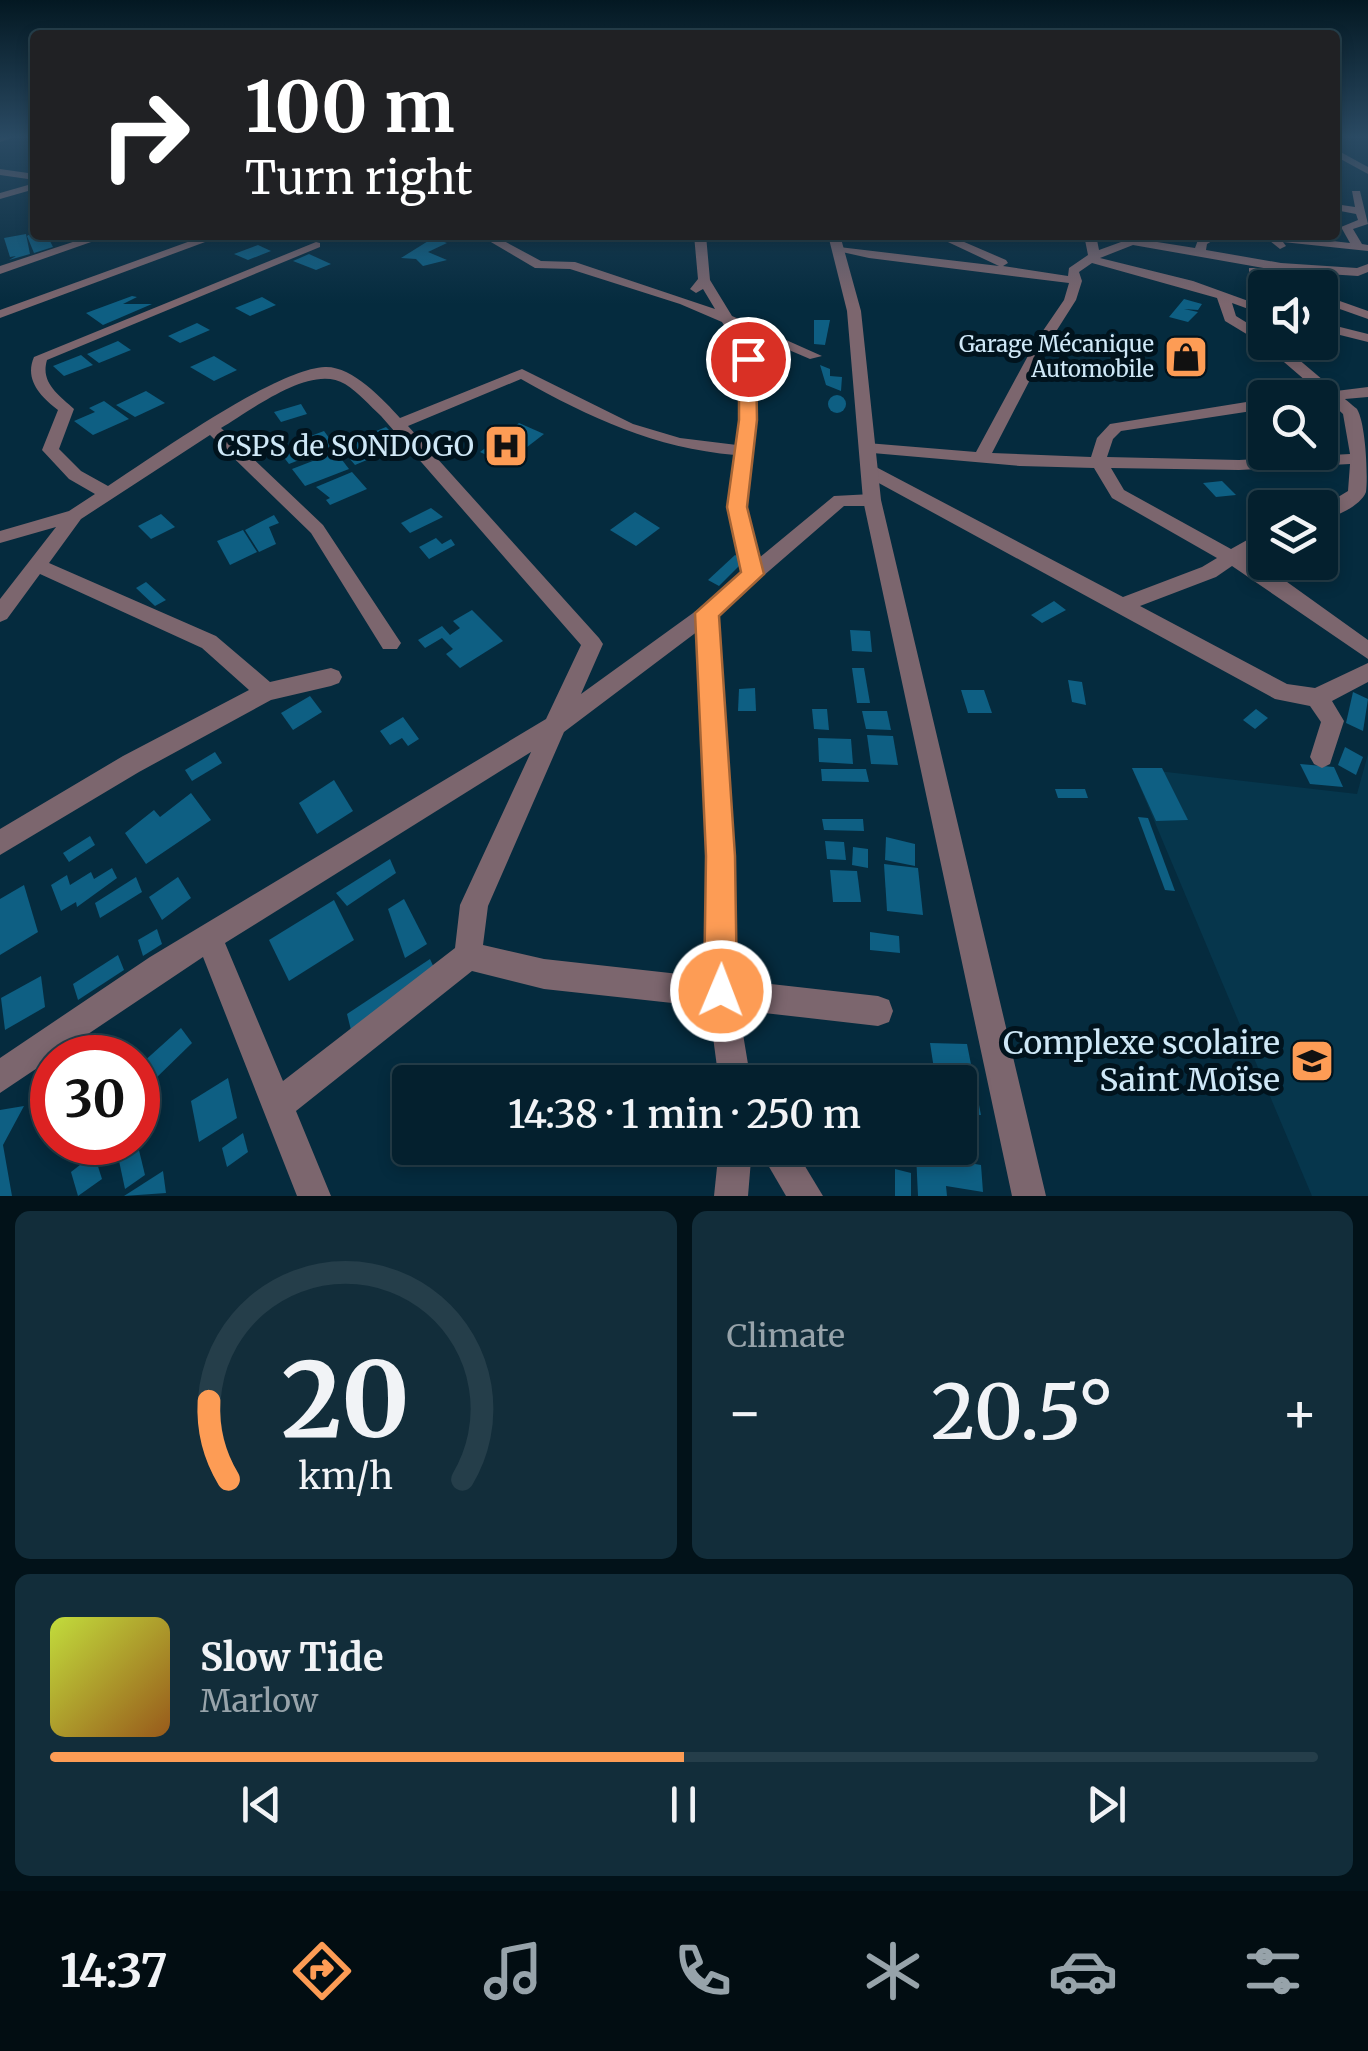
<!DOCTYPE html>
<html lang="en">
<head>
<meta charset="utf-8">
<style>
	:root { --surface:#04202e; --page:#122d3a; --text:#f1f3f6; --muted:#97a3aa; --line:#253e4a; --accent:#fd9c55 }
	body { margin:0; font-family:Merriweather,serif; background:var(--page); color:var(--text); height:100vh; display:flex; flex-direction:column; font-size:38px; white-space:nowrap }
	* { box-sizing:border-box; margin:0 }
	p { font-size:32px; color:var(--muted) }
	.icon { flex:none; width:55px; height:55px; fill:none; stroke:currentColor; stroke-width:2; stroke-linecap:round; stroke-linejoin:round }
	.map { position:relative; height:1196px; overflow:hidden }
	.details { display:flex; flex-direction:column; gap:15px; padding:15px; background:#021219; flex:1 }
	.details>* { flex:none }
	.top-card { position:absolute; left:30px; top:30px; width:1310px; height:210px; border-radius:10px; box-shadow:0 5px 15px #0003,0 0 0 2px var(--line); background:#202124; color:#fff; overflow:hidden }
	.controls { position:absolute; left:1248px; top:270px; display:grid; gap:20px }
	.controls a { display:grid; place-items:center; width:90px; height:90px; border-radius:10px; background:var(--surface); box-shadow:0 5px 15px #0003,0 0 0 2px var(--line); font-size:50px }
	.speed { position:absolute; left:30px; top:1035px; display:flex; gap:20px; font-size:50px; font-weight:700; text-align:center }
	.speed>* { display:grid; place-content:center; width:130px; height:130px; border-radius:50%; background:var(--surface); box-shadow:0 5px 15px #0003,0 0 0 2px var(--line); line-height:1 }
	.speed .limit { border:15px solid #d22; background:#fff; color:#111 }
	.pin { position:absolute; display:grid; place-items:center; width:85px; height:85px; color:#fff; margin:-42px; border:5px solid #fff; border-radius:50%; box-shadow:0 2px 10px #0007 }
	.me { position:absolute; width:110px; margin:-55px; rotate:1deg; stroke-linejoin:round; filter:drop-shadow(0 0 8px #0008) }
	.turn { display:flex; align-items:center; gap:35px; height:210px; padding:0 50px; font-size:45px }
	.turn .icon { width:130px; height:130px; stroke-width:2.5 }
	.turn b { display:block; font-size:70px; line-height:85px }
	.big { font-size:75px; font-weight:600; line-height:1.1 }
	.details .card { flex:1; display:flex; flex-direction:column; justify-content:center; gap:15px; min-width:0; padding:0 35px; border-radius:15px; background:var(--page) }
	.details .dial { align-items:center; gap:0 }
	.dial svg { height:260px; overflow:visible; fill:none; stroke:var(--line); stroke-width:7; stroke-linecap:round; text-anchor:middle }
	.dial text { fill:var(--text); stroke:none }
	.song { display:flex; align-items:center; gap:30px }
	.cover { width:120px; height:120px; border-radius:15px; background:linear-gradient(135deg,hsl(70 70% 55%),hsl(30 70% 35%)) }
	.played { height:10px; border-radius:5px; background:linear-gradient(90deg,var(--accent) 50%,var(--line) 50%) }
	.keys { display:flex; justify-content:space-around; direction:ltr }
	.heat { display:flex; justify-content:space-between; align-items:center; font-size:55px; direction:ltr }
	.details .tiles { flex:1; display:grid; gap:15px; grid-template-columns:1fr 1fr }
	.card:last-child { grid-column:span 2 }
	.trip { position:absolute; left:392px; top:1065px; width:585px; height:100px; border-radius:10px; background:var(--surface); box-shadow:0 5px 15px #0003,0 0 0 2px var(--line); font-weight:600; line-height:100px; text-align:center }
	.menu { display:flex; height:160px; justify-content:space-around; align-items:center; background:#020d12; color:var(--muted) }
	.menu .icon { width:70px; height:70px }
	.menu .on { color:var(--accent) }
	.menu b { font-size:45px; color:var(--text) }
	.map>svg:first-child { display:block }
</style>
</head>
<body>
<div class="map">
<svg width="1368" height="1196" viewBox="0 0 1368 1196">
	<rect width="100%" height="100%" fill="#052b3e"/>
	<!-- built -->
	<polygon fill="#06364c" points="1368,754 1368,1196 1312,1196 1132,768 1357,794"/>
	<!-- building -->
	<g fill="#0e5f83">
		<polygon points="33,232 34,237 47,235 53,247 34,253 27,236"/>
		<polygon points="26,234 30,254 9,260 16,256 10,257 4,238"/>
		<polygon points="433,238 447,243 428,252 447,260 423,266 416,259 401,258"/>
		<polygon points="258,245 271,251 248,260 234,254"/>
		<polygon points="309,254 331,264 316,270 293,261"/>
		<polygon points="132,296 137,297 123,304 152,304 103,325 86,313"/>
		<polygon points="262,297 276,305 250,316 235,308"/>
		<polygon points="1184,299 1202,304 1198,310 1184,309 1198,312 1188,322 1169,317"/>
		<polygon points="814,320 830,320 825,345 814,344"/>
		<polygon points="197,323 210,330 180,343 168,336"/>
		<polygon points="118,341 131,350 99,363 87,354"/>
		<polygon points="81,355 93,365 64,376 53,366"/>
		<polygon points="214,356 237,370 214,381 190,367"/>
		<polygon points="820,365 830,369 830,376 842,377 841,391 826,385"/>
		<polygon points="146,391 165,403 135,417 116,405"/>
		<circle cx="837" cy="404" r="9"/>
		<polygon points="104,401 129,419 93,435 74,421 95,412 89,408"/>
		<polygon points="301,404 307,414 281,422 274,412"/>
		<polygon points="519,423 544,434 505,464 480,452"/>
		<polygon points="386,427 394,435 387,438 395,448 355,465 339,446"/>
		<polygon points="324,431 335,446 289,464 282,455 297,450 292,443"/>
		<polygon points="336,452 349,469 305,486 292,469"/>
		<polygon points="352,472 367,489 330,505 326,500 330,498 316,487"/>
		<polygon points="1222,481 1236,495 1216,497 1203,483"/>
		<polygon points="431,508 443,517 410,533 401,523"/>
		<polygon points="635,512 660,528 636,546 610,530"/>
		<polygon points="161,514 175,527 151,539 138,526"/>
		<polygon points="274,515 279,523 269,527 276,544 259,552 245,530"/>
		<polygon points="243,530 257,552 230,565 217,541"/>
		<polygon points="436,538 442,544 451,539 455,545 429,559 419,547"/>
		<polygon points="735,555 745,560 719,586 708,580"/>
		<polygon points="146,582 166,600 155,606 136,588"/>
		<polygon points="1054,601 1066,610 1042,623 1031,615"/>
		<polygon points="472,610 503,641 460,668 446,654 453,649 442,638 425,648 418,640 442,626 450,635 460,628 453,621"/>
		<polygon points="850,630 870,631 872,652 852,651"/>
		<polygon points="852,668 864,668 870,703 857,703"/>
		<polygon points="1068,680 1082,682 1086,705 1072,702"/>
		<polygon points="755,688 756,711 738,711 739,689"/>
		<polygon points="961,690 984,690 992,713 968,713"/>
		<polygon points="1353,692 1368,699 1363,731 1346,723"/>
		<polygon points="310,696 322,712 293,730 281,713"/>
		<polygon points="812,709 827,709 829,730 814,729"/>
		<polygon points="1256,709 1268,718 1255,729 1243,720"/>
		<polygon points="862,711 887,711 891,730 866,729"/>
		<polygon points="403,717 419,739 408,746 402,738 390,745 380,731"/>
		<polygon points="867,735 893,736 898,765 871,764"/>
		<polygon points="818,738 851,739 853,764 819,762"/>
		<polygon points="1345,747 1363,757 1356,775 1338,765"/>
		<polygon points="215,752 222,763 192,781 185,770"/>
		<polygon points="1300,764 1334,767 1343,787 1310,784"/>
		<polygon points="1132,768 1162,768 1188,820 1156,821"/>
		<polygon points="821,769 866,769 869,782 822,781"/>
		<polygon points="334,780 353,811 317,834 299,803"/>
		<polygon points="1055,789 1085,789 1088,798 1058,798"/>
		<polygon points="191,793 211,820 146,864 125,833 154,810 160,817"/>
		<polygon points="1138,817 1148,818 1175,891 1165,890"/>
		<polygon points="822,819 863,819 864,831 824,830"/>
		<polygon points="90,836 95,845 69,862 63,853"/>
		<polygon points="886,837 915,844 915,866 885,860"/>
		<polygon points="825,841 844,842 846,860 827,859"/>
		<polygon points="853,847 868,849 868,868 852,865"/>
		<polygon points="390,859 396,873 347,906 336,893"/>
		<polygon points="884,864 918,868 923,915 887,911"/>
		<polygon points="112,868 117,878 77,907 76,902 61,911 51,885 67,875 70,885 91,872 94,879"/>
		<polygon points="830,870 857,871 861,902 833,902"/>
		<polygon points="136,877 142,892 100,918 95,903"/>
		<polygon points="178,877 191,898 162,920 149,897"/>
		<polygon points="24,885 38,932 0,955 0,899"/>
		<polygon points="404,899 427,944 405,958 388,909"/>
		<polygon points="334,900 354,940 289,981 269,940"/>
		<polygon points="157,929 162,944 143,956 138,940"/>
		<polygon points="870,932 899,936 900,953 870,950"/>
		<polygon points="118,955 124,970 78,1000 73,984"/>
		<polygon points="430,959 435,970 351,1030 347,1014"/>
		<polygon points="41,976 45,1007 5,1030 1,998"/>
		<polygon points="181,1028 192,1043 153,1081 141,1064"/>
		<polygon points="930,1043 967,1044 981,1115 960,1114 960,1082 936,1082"/>
		<polygon points="228,1078 237,1118 199,1142 191,1101"/>
		<polygon points="24,1106 3,1145 12,1196 0,1196 0,1110"/>
		<polygon points="243,1133 248,1152 227,1167 222,1148"/>
		<polygon points="115,1142 137,1142 145,1175 125,1189"/>
		<polygon points="94,1154 102,1179 78,1196 71,1172"/>
		<polygon points="916,1154 981,1165 983,1192 946,1186 947,1196 918,1196"/>
		<polygon points="895,1169 911,1173 911,1196 895,1196"/>
		<polygon points="163,1171 166,1193 124,1196"/>
	</g>
	<g fill="none" stroke-linecap="round" stroke-linejoin="round">
		<!-- minor -->
		<g fill="#7c666e" fill-rule="evenodd">
			<polygon points="0,136 17,136 0,142"/>
			<polygon points="1335,149 1368,167 1368,174 1335,156"/>
			<polygon points="0,169 35,174 35,180 0,175"/>
			<polygon points="35,183 35,189 0,199 0,193"/>
			<polygon points="1352,191 1360,191 1368,224 1353,229 1362,244 1368,245 1368,251 1283,242 1286,246 1280,249 1270,241 1235,235 1278,235 1350,243 1341,227 1358,220 1356,214 1335,210 1335,204 1355,207"/>
			<polygon points="94,235 111,235 0,274 0,266"/>
			<polygon points="207,235 224,235 0,318 0,310"/>
			<path d="M479 235H493L541 261 575 262 715 309 703 289 696 293 690 289 698 279 694 235H706L710 280 732 316 822 356 810 359 740 329 754 352 756 419 746 507 759 558 834 496 872 494 881 500 872 506H844L717 616 734 856 736 980 878 996 889 1000 893 1011 889 1022 878 1026 739 1010 751 1082H719L709 1007 544 989 472 971 296 1111 331 1196H297L203 957 0 1093V1058L150 957 546 719 581 645 381 416C370 406 358 392 345 384 311 363 252 410 221 428L323 525 397 637 401 643 397 649H383L311 533 210 435 81 519 49 563 216 636 270 682 331 668 339 671 342 677 339 683 331 686 271 700 139 772 0 855V829L123 756 249 690 202 648 40 574 7 619 0 622V599L56 527 0 543V531L69 511 95 494 69 479 42 450 58 410C41 397 24 380 34 357L316 242 320 243V247L47 360C40 383 59 395 74 409L59 449 81 471 108 486C153 457 275 369 325 367 352 366 383 399 400 418L522 369 633 424 680 438 737 445 740 419V352L722 322 680 304 570 269 535 268ZM521 379C590 418 655 448 735 455L728 507 743 572 700 608 581 694 603 644 599 638 408 426ZM698 631 708 856 706 977 544 959 483 945 488 906 564 732ZM531 752 460 905 455 948 283 1081 225 943Z"/>
			<path d="M933 235H948L1006 260 1008 263 1003 266 1068 276 1069 268 1088 255 1084 235H1096L1099 250 1132 238 1195 248 1198 240 1207 235H1222L1207 244 1206 250 1281 263 1357 268 1368 264V272L1358 276 1281 271 1133 245 1100 258 1193 281 1265 307V315L1232 303 1236 316 1265 334V342H1278L1336 391 1368 387V397L1345 399C1346 400 1356 408 1357 409 1366 424 1368 477 1366 492 1360 507 1334 517 1320 521V508L1348 491 1350 464 1239 470 1111 468 1124 490 1231 549 1265 530V545L1247 557 1269 569 1368 640V659L1232 566 1216 577 1140 606 1287 684 1315 688 1368 663V682L1332 701 1344 721 1330 764 1322 768 1314 764 1310 757 1321 722 1310 706 1275 699 864 475V467H876L1123 597 1202 567 1217 558 1112 498 1094 468 1020 466 861 452 859 448 867 443 976 452 1036 341 1064 300 1069 283 869 258 833 250 839 247 999 266ZM1092 263 1217 298 1225 321 1263 344 1320 393 1308 398 1329 401 1343 414 1350 454 1239 460 1107 457 1113 439 1121 431 1265 409V399L1110 424 1097 438 1091 457 992 453 1050 341 1076 300 1082 281 1079 272Z"/>
			<polygon points="1249,268 1257,268 1299,288 1281,288 1249,274"/>
			<polygon points="1320,294 1368,311 1368,319 1320,302"/>
			<polygon points="1320,322 1368,334 1368,342 1320,330"/>
			<polygon points="719,1148 752,1148 748,1196 714,1196"/>
			<polygon points="758,1148 794,1148 823,1196 786,1196"/>
		</g>
		<!-- tertiary -->
		<polygon fill="#7c666e" fill-rule="evenodd" points="828,235 840,235 861,311 881,500 1046,1196 1012,1196 863,500 847,311"/>
	</g>
	<!-- sky -->
	<linearGradient id="sky" x2="0" y2="1"><stop stop-color="#031822"/><stop offset="0.45" stop-color="#2a4a63"/><stop offset="1" stop-color="#2a4a63" stop-opacity="0"/></linearGradient>
	<rect width="1368" height="304" fill="url(#sky)"/>
	<!-- route -->
	<polygon fill="#fd9c55" stroke="#a46537" stroke-width="2.5" points="748,354 756,359 757,420 747,507 764,574 719,616 735,856 737,991 733,1003 721,1008 709,1003 704,991 706,856 695,613 741,572 727,507 739,420 739,359"/>
	<!-- icons -->
	<defs>
		<symbol id="shop-square" viewBox="-11 -11 22 22"><rect x="-9" y="-9" width="18" height="18" rx="4" fill="#fd9c55" stroke="#01131d"/><path d="M-5-2.5h2.3a2.7 3.5 0 0 1 5.4 0H5L5.5 6h-11ZM-1.5-2.5h3a1.5 2.3 0 0 0-3 0Z" fill="#111"/></symbol>
		<symbol id="hospital-square" viewBox="-11 -11 22 22"><rect x="-9" y="-9" width="18" height="18" rx="4" fill="#fd9c55" stroke="#01131d"/><path d="M-5-5h3v3.5h4V-5h3V5h-3V1.5h-4V5h-3Z" fill="#111"/></symbol>
		<symbol id="school-square" viewBox="-11 -11 22 22"><rect x="-9" y="-9" width="18" height="18" rx="4" fill="#fd9c55" stroke="#01131d"/><path d="M0-5L7-2L0 1L-7-2ZM-4 1L0 2.5L4 1V4Q0 6-4 4Z" fill="#111"/></symbol>
	</defs>
	<g fill-rule="evenodd">
		<use href="#shop-square" x="1161" y="332" width="50" height="50"/>
		<use href="#hospital-square" x="481" y="421" width="50" height="50"/>
		<use href="#school-square" x="1287" y="1036" width="50" height="50"/>
	</g>
	<g text-anchor="middle" stroke-width="10" stroke-linejoin="round" paint-order="stroke">
		<!-- far-poi labels -->
		<g font-size="22" fill="#cfe8f7" stroke="#01131d" text-anchor="end">
			<text x="1154" y="352">Garage Mécanique<tspan x="1154" dy="25">Automobile</tspan></text>
		</g>
		<!-- poi labels -->
		<g font-size="28" fill="#cfe8f7" stroke="#01131d" text-anchor="end">
			<text x="474" y="456">CSPS de SONDOGO</text>
		</g>
		<!-- near-poi labels -->
		<g font-size="32" fill="#cfe8f7" stroke="#01131d" text-anchor="end">
			<text x="1280" y="1054">Complexe scolaire<tspan x="1280" dy="37">Saint Moïse</tspan></text>
		</g>
	</g>
</svg>
<div class="controls">
<a><svg class="icon" aria-label="sound" viewBox="0 0 24 24"><path d="M4 9h4l5-4v14l-5-4H4zM17 9q2 3 0 6"/></svg></a>
<a><svg class="icon" aria-label="search" viewBox="0 0 24 24"><circle cx="10" cy="10" r="6"/><path d="M15 15l6 6"/></svg></a>
<a><svg class="icon" aria-label="layers" viewBox="0 0 24 24"><path d="M12 4l9 5-9 5-9-5zM3 14l9 5 9-5"/></svg></a>
</div>
<div class="speed"><div class="limit">30</div></div>
<div class="pin" style="left:748px;top:359px;background:#d93025"><svg class="icon" aria-label="arrive" viewBox="0 0 24 24"><path d="M6 21V4h12l-3 4 3 4H6"/></svg></div>
<svg class="me" style="left:721px;top:991px" viewBox="-20 -20 40 40"><circle r="17" fill="#fd9c55" stroke="#fff" stroke-width="3"/><path d="M0-11L8 9 0 5-8 9z" fill="#fff"/></svg>
<div class="trip">14:38 · 1 min · 250 m</div>
<div class="top-card">
<div class="turn"><svg class="icon" aria-label="right" viewBox="0 0 24 24"><path d="M7 20v-9h11M14 6l5 5-5 5"/></svg><div><b>100 m</b>Turn right</div></div>
</div>
</div>
<section class="details">
<div class="tiles">
<div class="card dial"><svg viewBox="0 0 100 80">
<path d="M14 69A42 42 0 1 1 86 69"/>
<path d="M14 69A42 42 0 0 1 8 45" stroke="#fd9c55"/>
<text x="50" y="56" font-size="32" font-weight="700">20</text>
<text x="50" y="72" font-size="11">km/h</text>
</svg></div>
<div class="card"><p>Climate</p>
<div class="heat"><a>−</a><b class="big">20.5°</b><a>+</a></div>
</div>
<div class="card">
<div class="song"><i class="cover"></i><div><b>Slow Tide</b><p>Marlow</p></div></div>
<div class="played"></div>
<div class="keys"><svg class="icon" aria-label="previous" viewBox="0 0 24 24"><path d="M18 5L8 12l10 7zM5 5v14"/></svg><svg class="icon" aria-label="pause" viewBox="0 0 24 24"><path d="M8 5v14M16 5v14"/></svg><svg class="icon" aria-label="next" viewBox="0 0 24 24"><path d="M6 5l10 7-10 7zM19 5v14"/></svg></div>
</div>
</div>
</section>
<nav class="menu">
<b>14:37</b>
<svg class="icon on" aria-label="directions" viewBox="0 0 24 24"><path d="M12 3l9 9-9 9-9-9zM9 14v-3h6M13 9l2 2-2 2"/></svg>
<svg class="icon" aria-label="music" viewBox="0 0 24 24"><path d="M9 18V5l10-2v13"/><circle cx="6" cy="18" r="3"/><circle cx="16" cy="16" r="3"/></svg>
<svg class="icon" aria-label="phone" viewBox="0 0 24 24"><path d="M5 4h4l2 5-3 2q2 4 5 5l2-3 5 2v4C11 20 4 13 5 4z"/></svg>
<svg class="icon" aria-label="climate" viewBox="0 0 24 24"><path d="M12 3v18M4 7l16 10M4 17L20 7"/></svg>
<svg class="icon" aria-label="car" viewBox="0 0 24 24"><path d="M5 17H2v-5l4-1 3-4h7l3 4 3 1v5h-3M9 17h6M6 11h13"/><circle cx="7" cy="17" r="2"/><circle cx="17" cy="17" r="2"/></svg>
<svg class="icon" aria-label="filters" viewBox="0 0 24 24"><path d="M4 7h16M4 17h16"/><circle cx="9" cy="7" r="2"/><circle cx="15" cy="17" r="2"/></svg>
</nav>
</body>
</html>
